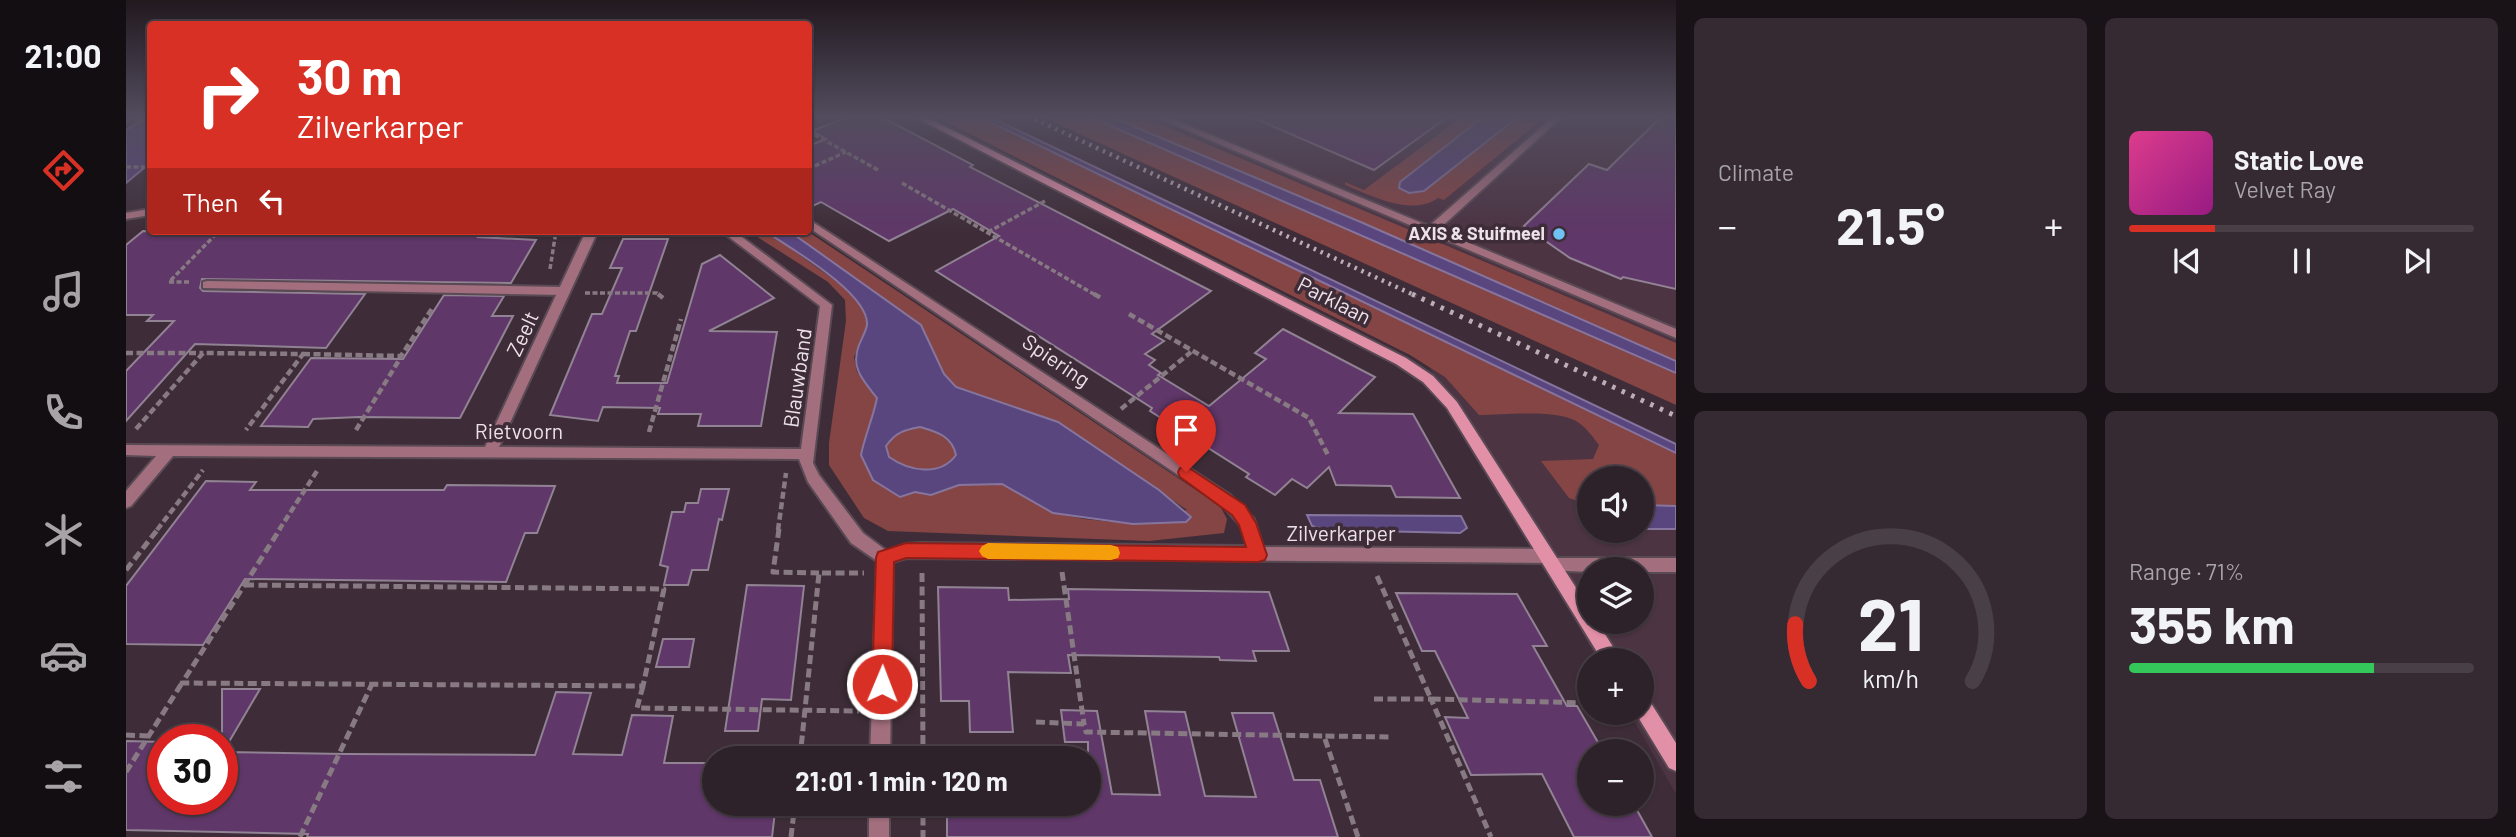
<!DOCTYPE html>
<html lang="en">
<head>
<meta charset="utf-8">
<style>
	:root { --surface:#2e222a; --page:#362a32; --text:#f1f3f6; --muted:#a7a4a8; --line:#493f47; --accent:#d93025 }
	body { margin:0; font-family:Barlow,sans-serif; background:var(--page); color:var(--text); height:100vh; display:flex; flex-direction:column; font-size:26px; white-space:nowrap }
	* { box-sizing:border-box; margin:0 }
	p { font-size:23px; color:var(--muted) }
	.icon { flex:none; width:38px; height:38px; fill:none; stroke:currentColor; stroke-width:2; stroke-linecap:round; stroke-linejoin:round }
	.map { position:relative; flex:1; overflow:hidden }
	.side { display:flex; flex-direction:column; gap:18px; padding:18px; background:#191317; width:840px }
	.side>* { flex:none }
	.hud { position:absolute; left:21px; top:21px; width:665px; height:214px; border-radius:7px; box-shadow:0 2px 5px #0004,0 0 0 2px var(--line); background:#d93025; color:#fff; overflow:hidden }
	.tools { position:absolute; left:1451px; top:466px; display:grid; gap:14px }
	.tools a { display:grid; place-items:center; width:77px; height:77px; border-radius:50%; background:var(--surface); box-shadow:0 2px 5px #0004,0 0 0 2px var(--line); font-size:35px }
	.speed { position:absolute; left:21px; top:724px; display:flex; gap:14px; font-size:35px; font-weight:700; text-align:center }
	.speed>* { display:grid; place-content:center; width:91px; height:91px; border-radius:50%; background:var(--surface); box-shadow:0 2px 5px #0004,0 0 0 2px var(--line); line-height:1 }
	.speed .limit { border:10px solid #d22; background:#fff; color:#111 }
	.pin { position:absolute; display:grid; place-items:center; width:60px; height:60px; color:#fff; margin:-72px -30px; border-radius:50% 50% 50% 0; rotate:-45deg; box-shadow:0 0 7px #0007 }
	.pin .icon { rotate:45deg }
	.me { position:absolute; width:77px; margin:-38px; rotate:1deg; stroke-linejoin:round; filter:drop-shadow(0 0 5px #0008) }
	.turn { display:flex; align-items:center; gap:24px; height:147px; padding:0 35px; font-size:32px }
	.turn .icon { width:91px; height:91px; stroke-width:2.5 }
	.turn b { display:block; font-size:49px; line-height:60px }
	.then { display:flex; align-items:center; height:66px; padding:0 35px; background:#0003; gap:14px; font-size:26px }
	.big { font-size:52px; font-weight:700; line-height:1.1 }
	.side .widget { flex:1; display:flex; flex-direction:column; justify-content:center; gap:10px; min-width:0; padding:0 24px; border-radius:10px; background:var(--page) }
	.side .dial { align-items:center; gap:0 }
	.dial svg { height:182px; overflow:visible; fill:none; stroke:var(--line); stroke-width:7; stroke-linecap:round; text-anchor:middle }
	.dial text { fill:var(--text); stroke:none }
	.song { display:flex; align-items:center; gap:21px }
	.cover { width:84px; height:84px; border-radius:10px; background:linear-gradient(135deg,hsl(330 70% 55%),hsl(310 70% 35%)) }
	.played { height:7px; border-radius:4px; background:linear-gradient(90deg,var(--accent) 25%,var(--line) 25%) }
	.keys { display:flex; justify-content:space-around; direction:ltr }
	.heat { display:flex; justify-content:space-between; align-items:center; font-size:38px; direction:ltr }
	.charge { height:10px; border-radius:5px; background:linear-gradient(90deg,#34c759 71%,var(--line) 0) }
	.side .tiles { flex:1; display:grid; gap:18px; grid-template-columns:repeat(2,1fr) }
	.trip { position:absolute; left:576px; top:746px; width:399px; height:70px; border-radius:35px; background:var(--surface); box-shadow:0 2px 5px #0004,0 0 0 2px var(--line); font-weight:700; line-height:70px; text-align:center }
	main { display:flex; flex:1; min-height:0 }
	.menu { display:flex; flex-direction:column; width:126px; justify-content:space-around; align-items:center; background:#120e11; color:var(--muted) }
	.menu .icon { width:49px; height:49px }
	.menu .selected { color:var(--accent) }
	.menu b { font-size:32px; color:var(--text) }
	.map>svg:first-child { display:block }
</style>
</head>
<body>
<main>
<nav class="menu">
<b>21:00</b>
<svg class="icon selected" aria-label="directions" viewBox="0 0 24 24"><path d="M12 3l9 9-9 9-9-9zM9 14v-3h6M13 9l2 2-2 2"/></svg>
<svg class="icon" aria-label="music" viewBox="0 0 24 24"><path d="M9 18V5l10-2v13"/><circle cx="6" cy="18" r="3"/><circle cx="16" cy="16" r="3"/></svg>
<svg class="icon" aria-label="phone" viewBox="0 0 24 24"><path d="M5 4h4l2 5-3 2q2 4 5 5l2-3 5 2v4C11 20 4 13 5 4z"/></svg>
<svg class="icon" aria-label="climate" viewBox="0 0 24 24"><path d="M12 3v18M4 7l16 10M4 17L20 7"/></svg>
<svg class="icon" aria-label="car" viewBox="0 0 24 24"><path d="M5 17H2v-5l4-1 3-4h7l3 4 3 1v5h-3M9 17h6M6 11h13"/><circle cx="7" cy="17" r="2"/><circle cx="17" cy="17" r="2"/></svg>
<svg class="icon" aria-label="filters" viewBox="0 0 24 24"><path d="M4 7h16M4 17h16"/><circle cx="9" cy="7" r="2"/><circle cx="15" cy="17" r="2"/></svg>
</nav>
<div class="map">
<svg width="1550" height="837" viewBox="0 0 1550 837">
	<rect width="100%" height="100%" fill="#3e2d38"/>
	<!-- built -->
	<g fill="#4c3443" fill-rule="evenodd">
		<polygon points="966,116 1550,116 1550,371"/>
		<path d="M1280 327 1550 457V794L1503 712H1516V660H1472ZM1463 478H1516V530H1463ZM1463 569H1516V621H1463Z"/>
	</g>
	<!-- green -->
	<g fill="#854545">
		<path d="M808 116H852L1550 453V506L1516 505V478H1463V505L1443 498 1415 461 1467 459 1473 445C1466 436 1460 427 1450 421 1428 409 1379 415 1353 415L1319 377 1284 355Z"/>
		<polygon points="914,116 962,116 1550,373 1550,405"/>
		<polygon points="983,116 1015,116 1550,343 1550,361 1237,223"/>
		<path d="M1337 116H1358L1274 182 1298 191 1393 116H1420L1318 200 1312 198C1286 217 1244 195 1219 185V182L1238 190Z"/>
		<path d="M622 231H640L721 289 737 308 741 325 728 357 731 372 751 398C741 452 716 460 774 497L789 492 805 495 833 485 877 484 927 513 958 519 1007 524 1061 510 932 422 830 387 818 374 795 325 663 231H681L1094 506 1101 519 1098 533 1023 541 762 531 738 518 703 465V443L720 321 719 300 702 282Z"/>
		<path d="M794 427C811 432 826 436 830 455 814 477 783 471 763 457L760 446C770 432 778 430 794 427Z"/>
	</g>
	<!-- water -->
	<g fill="#5a467e" stroke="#86759e" stroke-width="2" fill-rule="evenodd">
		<polygon points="24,116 24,163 0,183 0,130"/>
		<polygon points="852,116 862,116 1550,444 1550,453"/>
		<polygon points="962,116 983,116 1237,223 1550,361 1550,373"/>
		<polygon points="1358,116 1393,116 1298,191 1283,193 1273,188 1274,182"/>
		<path d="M639 231H663L795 325 818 374 830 387 932 422 1033 490 1065 517 1060 522 1007 524 927 513 876 484 833 485 805 495 789 492 774 497 747 480 735 455C739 435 747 418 751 398 737 380 724 368 733 345 735 340 740 331 741 325 743 293 664 248 639 231ZM794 427C811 432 826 436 830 455 814 477 783 471 763 457L760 446C770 432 778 430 794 427Z"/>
		<polygon points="1516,505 1550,506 1550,529 1516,529"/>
		<polygon points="1181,515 1335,516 1341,528 1334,533 1202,530 1186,526"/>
	</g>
	<!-- building -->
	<g fill="#5f3768" stroke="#918294" stroke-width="2">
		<polygon points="724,116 754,116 847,165 844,167 1085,291 1026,334 1038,341 1019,354 1029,360 1023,365 1035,373 1032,375 1083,406 1140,359 1129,353 1157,329 1249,377 1213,413 1287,414 1334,498 1270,497 1265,486 1210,485 1203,467 1181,488 1166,479 1149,495 1120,477 1123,474 1024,411 1026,408 810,271 873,236 827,209 763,241 695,202 682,208 682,146 700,139 686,131"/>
		<polygon points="1123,116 1323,116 1248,170"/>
		<polygon points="1536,116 1550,116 1550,289 1497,277 1495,279 1444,258 1398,226 1463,164 1481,170"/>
		<polygon points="17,231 354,233 352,237 410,240 385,283 76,279 74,288 77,291 239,294 200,348 69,344 0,421 0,371 48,321 21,321 27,315 0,315 0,245"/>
		<polygon points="497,239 542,239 510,331 504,331 489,376 493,376 491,383 541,383 576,264 594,255 648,298 583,331 651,332 635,426 572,426 575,414 532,414 534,408 477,407 472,421 424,415 466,314 476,314 496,268 484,268"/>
		<polygon points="318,295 378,296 366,316 387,316 334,418 233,417 187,419 182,427 135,426 185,358 277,359"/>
		<polygon points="80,481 130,482 124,490 318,490 321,485 429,486 411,533 399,533 380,582 119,579 77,645 0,644 0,586"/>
		<polygon points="575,489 603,489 596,520 593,519 582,570 566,570 562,585 538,585 542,567 534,565 546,512 558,512 560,503 572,503"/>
		<polygon points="621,585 678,586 665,700 636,699 632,731 599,731"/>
		<polygon points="812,587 882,588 883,600 943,599 942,589 1143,592 1163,651 1127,651 1130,661 1094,660 1093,657 942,655 945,673 882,672 887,732 844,732 843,701 815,701"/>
		<polygon points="1270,593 1391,594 1421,646 1407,646 1441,706 1451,706 1477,751 1463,751 1463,803 1507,803 1526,837 1448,837 1416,774 1345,775 1319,717 1342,718 1309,651 1296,651"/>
		<polygon points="537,639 568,639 563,667 530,667"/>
		<polygon points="96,689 134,689 97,752 220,754 409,755 430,692 465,693 447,754 496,755 506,715 547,716 538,763 588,763 588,803 650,803 646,837 181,837 182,834 0,830 0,741 37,742 37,800 96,800"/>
		<polygon points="935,710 971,711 986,794 1034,795 1019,711 1059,712 1079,796 1130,797 1106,713 1147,713 1168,780 1194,780 1212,837 821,837 821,803 962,803 962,742 939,742"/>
	</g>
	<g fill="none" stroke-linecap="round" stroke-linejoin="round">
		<defs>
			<g id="lane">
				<polygon points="81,281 438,287 444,291 438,295 77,288 77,282"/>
				<polygon points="1427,558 1550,558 1550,572 1516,572 1516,569 1463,569 1463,572 1421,570 1419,565 1421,560"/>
			</g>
			<g id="street">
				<polygon points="1027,116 1039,116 1303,226 1428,116 1437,116 1312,230 1550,329 1550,338"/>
				<polygon points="24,209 24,215 0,219 0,213"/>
				<polygon points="682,219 1104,495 1128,519 1137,547 1420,549 1426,551 1428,556 1426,561 1420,563 780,558 767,562 764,758 744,758 751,561 725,543 682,482 673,459 47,456 5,506 0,508 0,491 30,456 0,455 0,445 359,447 460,231 472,231 373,447 675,449 694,306 595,231 608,231 706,305 687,463 693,475 737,533 761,551 780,544 795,543 1121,546 1115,526 1094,503 682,227"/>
				<rect x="743" y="803" width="20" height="34"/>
			</g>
			<g id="secondary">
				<polygon points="787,116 798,116 1280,358 1307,376 1331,402 1463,608 1463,621 1471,621 1495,660 1476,660 1321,408 1297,382 1270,364"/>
				<polygon points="1516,697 1523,700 1550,743 1550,771 1543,768 1509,712 1516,712"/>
			</g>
		</defs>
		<!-- lane casing -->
		<use href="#lane" stroke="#5a4a54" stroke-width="4"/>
		<!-- street casing -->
		<use href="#street" stroke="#5a4a54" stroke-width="4"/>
		<!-- secondary casing -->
		<use href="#secondary" stroke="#5a4a54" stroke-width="4"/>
		<!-- path-far2 -->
		<g stroke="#887a83" stroke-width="3.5" stroke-dasharray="5 2.5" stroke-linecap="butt">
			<polyline points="765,116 769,118"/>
			<polyline points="0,121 8,116"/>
			<polyline points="682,131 754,171"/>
			<polyline points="0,167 24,167"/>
			<polyline points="682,169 720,152"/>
			<polyline points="776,183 971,296"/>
			<polyline points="862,232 919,201"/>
			<polyline points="424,269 430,231"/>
			<polyline points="63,282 43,282 93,231"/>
			<polyline points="459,293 531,293 534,296"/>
		</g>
		<!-- path-far1 -->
		<g stroke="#887a83" stroke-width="4.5" stroke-dasharray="7 3.5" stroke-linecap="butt">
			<polyline points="532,294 537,298"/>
			<polyline points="968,294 977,299"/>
			<polyline points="1003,314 1183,418 1202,455"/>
			<polyline points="0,353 76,353"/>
			<polyline points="177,354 275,356 307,307"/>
			<polyline points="995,409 1065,352"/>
			<polyline points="10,429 77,353 177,354 120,430"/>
			<polyline points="230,430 275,357"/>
			<polyline points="523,432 555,319"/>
			<polyline points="31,530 77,470"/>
			<polyline points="153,530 191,471"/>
			<polyline points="652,530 660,473"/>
		</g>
		<!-- path -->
		<g stroke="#887a83" stroke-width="5" stroke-dasharray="9 4.5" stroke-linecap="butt">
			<polyline points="653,529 647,572 693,573"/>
			<polyline points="0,570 32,529"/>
			<polyline points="936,572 958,724"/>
			<polyline points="796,573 797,758"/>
			<polyline points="1251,576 1305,699 1463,703"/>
			<polyline points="119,585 538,589 517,686 56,683 154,529"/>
			<polyline points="517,686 511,708 733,711"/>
			<polyline points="1248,699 1305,699 1365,837"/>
			<polyline points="910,722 958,724 960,732 1198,736"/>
			<polyline points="0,735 22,736"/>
			<polyline points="674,758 693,573 738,573"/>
			<polyline points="0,772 56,683"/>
			<polyline points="797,803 797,837"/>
			<polyline points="174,837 246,684"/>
			<polyline points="665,837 669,803"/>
			<polyline points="1232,837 1198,736 1263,737"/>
		</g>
		<!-- lane -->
		<use href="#lane" fill="#a36f7e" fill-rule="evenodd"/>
		<!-- street -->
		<use href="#street" fill="#a36f7e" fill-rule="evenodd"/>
		<!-- secondary -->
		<use href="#secondary" fill="#e290a8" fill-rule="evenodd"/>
		<!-- rail-far1 -->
		<polyline stroke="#bbaeb7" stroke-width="4.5" stroke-dasharray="2.5 5" stroke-linecap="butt" points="902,116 1290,296"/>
		<!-- rail -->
		<polyline stroke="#bbaeb7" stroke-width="5" stroke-dasharray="3.5 7" stroke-linecap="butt" points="1286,294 1550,416"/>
	</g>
	<!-- sky -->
	<linearGradient id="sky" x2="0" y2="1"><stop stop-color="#22191f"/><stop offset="0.5" stop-color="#524c5e"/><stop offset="1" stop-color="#524c5e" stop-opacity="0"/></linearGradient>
	<rect width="1550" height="233" fill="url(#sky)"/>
	<!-- route -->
	<polygon fill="#d93025" stroke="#8d1f18" stroke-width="2" points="1060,466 1119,505 1130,523 1141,555 1139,560 1132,562 780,558 768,562 766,684 763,691 756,694 749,691 746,684 750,558 752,552 780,543 1120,547 1113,525 1106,515 1054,477 1052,472 1054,468"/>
	<!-- slow -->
	<polygon fill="#f59e0b" points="862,543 985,545 992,547 994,553 992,558 985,560 862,559 856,556 853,551 856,546"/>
	<!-- markers -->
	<circle fill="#70c1f4" stroke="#3e2d38" stroke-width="2.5" cx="1433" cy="234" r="7"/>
	<g text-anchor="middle" stroke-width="7" stroke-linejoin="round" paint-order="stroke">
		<!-- far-poi labels -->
		<g font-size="18" font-weight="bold" fill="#ede2e9" stroke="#3e2d38" text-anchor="end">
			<text x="1419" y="240">AXIS &amp; Stuifmeel</text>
		</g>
		<!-- street labels -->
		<g font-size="21" fill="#ede2e9" stroke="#3e2d38">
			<text transform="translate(1208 301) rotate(27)" y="7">Parklaan</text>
			<text transform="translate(397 334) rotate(-65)" y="7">Zeelt</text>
			<text transform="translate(930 361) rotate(34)" y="7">Spiering</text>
			<text transform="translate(672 378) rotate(-82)" y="7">Blauwband</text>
			<text x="393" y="439">Rietvoorn</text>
			<text x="1215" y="541">Zilverkarper</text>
		</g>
	</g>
</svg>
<div class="tools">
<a><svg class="icon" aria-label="sound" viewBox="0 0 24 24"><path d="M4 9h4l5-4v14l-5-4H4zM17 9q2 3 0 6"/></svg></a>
<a><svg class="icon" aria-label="layers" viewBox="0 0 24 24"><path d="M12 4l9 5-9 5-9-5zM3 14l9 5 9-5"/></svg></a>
<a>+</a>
<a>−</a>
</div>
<div class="speed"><div class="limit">30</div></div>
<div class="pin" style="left:1060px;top:472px;background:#d93025"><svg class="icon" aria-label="arrive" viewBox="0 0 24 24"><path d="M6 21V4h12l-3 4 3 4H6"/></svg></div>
<svg class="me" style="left:756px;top:684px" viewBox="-20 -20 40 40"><circle r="17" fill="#d93025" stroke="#fff" stroke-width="3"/><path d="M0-11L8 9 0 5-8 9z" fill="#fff"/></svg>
<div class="trip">21:01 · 1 min · 120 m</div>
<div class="hud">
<div class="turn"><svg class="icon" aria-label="right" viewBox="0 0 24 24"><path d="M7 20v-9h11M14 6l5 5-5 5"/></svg><div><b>30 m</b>Zilverkarper</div></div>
<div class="then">Then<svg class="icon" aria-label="left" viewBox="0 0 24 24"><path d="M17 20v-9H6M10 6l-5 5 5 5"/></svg></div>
</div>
</div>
<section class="side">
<div class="tiles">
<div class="widget"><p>Climate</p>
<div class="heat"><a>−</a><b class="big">21.5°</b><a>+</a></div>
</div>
<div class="widget">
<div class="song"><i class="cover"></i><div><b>Static Love</b><p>Velvet Ray</p></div></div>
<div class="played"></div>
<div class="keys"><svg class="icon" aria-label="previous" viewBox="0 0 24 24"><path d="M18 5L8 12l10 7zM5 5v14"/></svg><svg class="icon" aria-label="pause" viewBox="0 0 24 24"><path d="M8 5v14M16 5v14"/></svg><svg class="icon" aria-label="next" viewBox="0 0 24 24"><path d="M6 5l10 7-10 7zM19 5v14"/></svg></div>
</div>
<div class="widget dial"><svg viewBox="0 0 100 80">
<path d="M14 69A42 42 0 1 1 86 69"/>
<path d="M14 69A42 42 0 0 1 8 44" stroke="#d93025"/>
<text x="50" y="56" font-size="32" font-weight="700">21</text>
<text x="50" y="72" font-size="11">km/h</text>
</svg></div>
<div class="widget"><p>Range · 71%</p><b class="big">355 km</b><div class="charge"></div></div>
</div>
</section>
</main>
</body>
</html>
